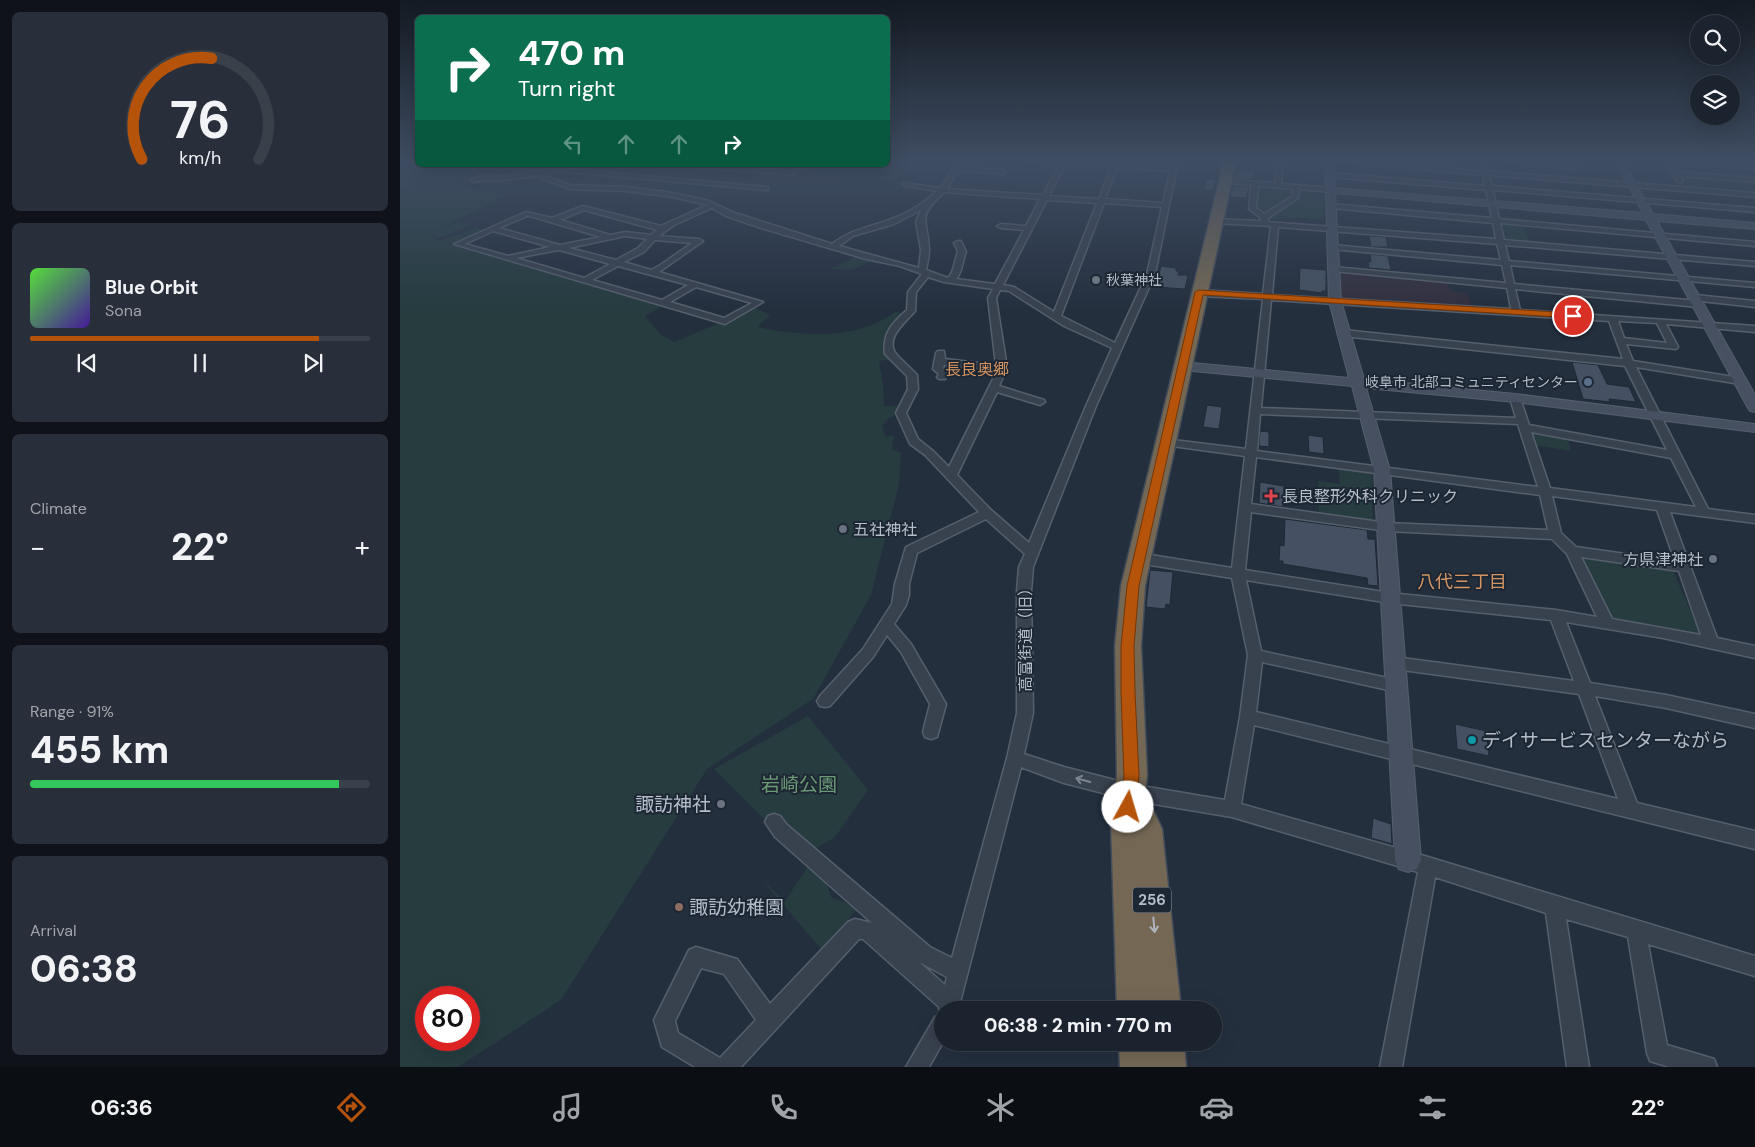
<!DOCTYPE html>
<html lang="en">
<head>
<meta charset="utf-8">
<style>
	:root { --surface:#1b232e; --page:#282f3a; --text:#f1f3f6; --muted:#a0a4aa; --line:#39404a; --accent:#b45309 }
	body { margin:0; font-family:"DM Sans","Noto Sans JP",sans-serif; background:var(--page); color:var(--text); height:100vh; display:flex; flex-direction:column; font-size:19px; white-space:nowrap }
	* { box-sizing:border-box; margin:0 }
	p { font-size:16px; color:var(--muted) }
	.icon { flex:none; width:28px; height:28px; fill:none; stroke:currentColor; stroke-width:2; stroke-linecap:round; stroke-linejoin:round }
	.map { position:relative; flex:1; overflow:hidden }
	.details { display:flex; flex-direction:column; gap:12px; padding:12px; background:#0f1319; width:400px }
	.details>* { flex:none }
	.hud { position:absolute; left:15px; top:15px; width:475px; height:152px; border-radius:8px; box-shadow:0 5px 20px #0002,0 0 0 1px var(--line); background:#0b6e4f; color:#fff; overflow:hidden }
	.fabs { position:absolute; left:1290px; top:15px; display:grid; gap:10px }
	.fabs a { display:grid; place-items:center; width:50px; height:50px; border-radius:50%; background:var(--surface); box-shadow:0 5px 20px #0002,0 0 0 1px var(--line); font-size:25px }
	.speed { position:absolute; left:15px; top:986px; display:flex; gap:10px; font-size:25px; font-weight:700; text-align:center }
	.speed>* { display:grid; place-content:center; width:65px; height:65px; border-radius:50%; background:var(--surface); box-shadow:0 5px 20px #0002,0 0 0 1px var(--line); line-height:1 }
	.speed .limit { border:8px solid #d22; background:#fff; color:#111 }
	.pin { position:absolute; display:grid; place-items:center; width:42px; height:42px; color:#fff; margin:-21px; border:2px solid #fff; border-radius:50%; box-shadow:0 1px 5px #0007 }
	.me { position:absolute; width:55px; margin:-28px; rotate:6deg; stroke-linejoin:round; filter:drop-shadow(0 0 4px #0008) }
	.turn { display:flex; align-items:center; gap:18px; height:105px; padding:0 20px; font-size:22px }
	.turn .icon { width:65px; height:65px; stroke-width:2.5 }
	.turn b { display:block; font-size:35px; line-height:42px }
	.lanes { display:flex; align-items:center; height:48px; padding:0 20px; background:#0003; justify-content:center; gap:25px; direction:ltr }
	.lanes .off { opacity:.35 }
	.big { font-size:38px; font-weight:800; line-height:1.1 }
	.details .widget { flex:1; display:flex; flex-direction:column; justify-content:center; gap:8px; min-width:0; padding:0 18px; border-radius:8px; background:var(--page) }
	.details .dial { align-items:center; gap:0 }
	.dial svg { height:130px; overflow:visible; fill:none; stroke:var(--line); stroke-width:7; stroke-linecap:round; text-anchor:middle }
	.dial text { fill:var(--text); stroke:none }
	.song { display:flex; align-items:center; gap:15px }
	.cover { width:60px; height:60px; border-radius:8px; background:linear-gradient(135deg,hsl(110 70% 55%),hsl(260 70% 35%)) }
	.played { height:5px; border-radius:2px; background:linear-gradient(90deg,var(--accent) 85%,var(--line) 85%) }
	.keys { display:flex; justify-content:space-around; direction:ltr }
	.heat { display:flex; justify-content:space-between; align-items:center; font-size:28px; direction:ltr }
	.charge { height:8px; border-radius:4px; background:linear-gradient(90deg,#34c759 91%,var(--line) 0) }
	.trip { position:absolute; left:534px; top:1001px; width:288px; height:50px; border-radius:25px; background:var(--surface); box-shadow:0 5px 20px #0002,0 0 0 1px var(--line); font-weight:800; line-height:50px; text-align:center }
	.menu { display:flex; height:80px; justify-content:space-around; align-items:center; background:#0b0e12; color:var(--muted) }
	.menu .icon { width:35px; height:35px }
	.menu .current { color:var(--accent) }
	.menu b { font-size:22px; color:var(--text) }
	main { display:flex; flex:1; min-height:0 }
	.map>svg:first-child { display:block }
</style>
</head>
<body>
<main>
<section class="details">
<div class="widget dial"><svg viewBox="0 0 100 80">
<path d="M14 69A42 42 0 1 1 86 69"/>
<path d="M14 69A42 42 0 0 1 57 7" stroke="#b45309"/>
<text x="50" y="56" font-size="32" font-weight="700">76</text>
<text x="50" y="72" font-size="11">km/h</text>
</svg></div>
<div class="widget">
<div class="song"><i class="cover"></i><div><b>Blue Orbit</b><p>Sona</p></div></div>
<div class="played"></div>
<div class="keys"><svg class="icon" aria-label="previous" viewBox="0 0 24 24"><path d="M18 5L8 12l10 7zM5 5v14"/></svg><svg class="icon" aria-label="pause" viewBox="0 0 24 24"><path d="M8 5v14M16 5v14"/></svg><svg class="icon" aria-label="next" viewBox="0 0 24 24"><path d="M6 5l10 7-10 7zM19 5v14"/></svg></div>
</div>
<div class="widget"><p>Climate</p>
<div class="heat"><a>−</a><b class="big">22°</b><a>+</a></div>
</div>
<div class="widget"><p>Range · 91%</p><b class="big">455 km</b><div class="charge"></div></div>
<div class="widget"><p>Arrival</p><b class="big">06:38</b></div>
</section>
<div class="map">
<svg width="1355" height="1067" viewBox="0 0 1355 1067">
	<rect width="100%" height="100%" fill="#242f3e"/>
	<!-- medical -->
	<polygon fill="#32303f" points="941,272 1047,282 1051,291 1067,293 1072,307 943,299 940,298"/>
	<!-- green -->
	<g fill="#263c3f" fill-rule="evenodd">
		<polygon points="488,161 517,161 494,182 410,174 424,165 488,165"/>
		<path d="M28 165H97C81 167 67 174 56 185L108 195 35 231 58 222 71 225 38 239 34 236V233L32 237 39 241 77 228 87 230 55 245 263 306 245 316 260 334 274 342 355 308 370 315 357 327C402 336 456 341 495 312L505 313 496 322 494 359 479 361 483 384 484 406H500L499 413 488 419 482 426 486 437 494 435 492 449 501 453 499 484 471 595 413 699 307 769 161 1000 58 1067H0V167L16 168ZM26 998H69V1040H26Z"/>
		<polygon points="1279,175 1348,181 1355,186 1355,194 1289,188"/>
		<polygon points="859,185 891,189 891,197 871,212 862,214 851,208 855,188"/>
		<polygon points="897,193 924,195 924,219 892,218 868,220 867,217 876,214 897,199"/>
		<polygon points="1102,223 1123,225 1130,242 1105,240"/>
		<polygon points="457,256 473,260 452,270 431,269"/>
		<polygon points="1131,432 1167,437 1171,451 1135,445"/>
		<polygon points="938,468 964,471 972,475 973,521 919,514 918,481 940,484"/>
		<polygon points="1179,557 1272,568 1300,634 1210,619"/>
		<polygon points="408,716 468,790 435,837 402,857 314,769"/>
		<polygon points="407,868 425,878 431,897 458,908 422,950 362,880 385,901"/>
	</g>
	<!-- building -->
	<g fill="#455162" stroke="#1f2835">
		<polygon points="837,170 855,171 853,180 834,179"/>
		<polygon points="806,179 816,179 813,191 804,190"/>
		<polygon points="833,185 849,187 846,198 830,197"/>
		<polygon points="969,236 986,237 988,247 971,247"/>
		<polygon points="970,254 988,256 991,270 969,268 968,262 971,262"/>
		<polygon points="761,266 776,268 776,271 779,271 778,275 788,275 785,289 756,287"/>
		<polygon points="900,268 926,270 926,291 922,291 922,293 899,290"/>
		<polygon points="1172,362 1198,365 1207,384 1229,387 1236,402 1209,399 1210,402 1183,399"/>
		<polygon points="807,405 822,407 819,429 803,427"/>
		<polygon points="860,431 869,432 869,447 859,446"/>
		<polygon points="908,435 923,437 924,454 909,452"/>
		<polygon points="860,482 884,486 883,507 859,503"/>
		<polygon points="885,519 967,530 968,539 975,539 978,586 968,585 967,578 883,564 883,561 879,561 880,545 884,546"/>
		<polygon points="750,570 773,572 770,605 766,604 765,609 746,607"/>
		<polygon points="1055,724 1086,731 1089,756 1057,749"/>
		<polygon points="973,818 991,824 992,844 971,838"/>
	</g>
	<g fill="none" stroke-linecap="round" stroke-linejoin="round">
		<defs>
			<g id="street">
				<path d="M558 161H564L560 167 603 170 606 172 603 174 558 170 547 189 643 195 659 165 626 161H667L771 167 772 161H778L755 274 696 406 633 567 631 591 633 713 624 754 664 767 730 784 825 800 840 717 848 655 832 578 738 563 733 561 732 558 733 555 738 553 832 568 845 456 765 445 760 442 765 439 846 449 863 299 799 296 795 293 799 290 863 294 871 226 813 223 812 221 816 219 861 221V218L849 209 851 185 825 183 823 182V180L875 183 877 161H883L881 184 931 188 934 190 931 192 899 189 898 198 868 218V222L1096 239 1093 223 931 208 928 206 931 204 1092 218 1086 190 930 177 927 175 930 173 1085 186 1083 175 934 161H961L1082 171 1080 161H1086L1088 171 1355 193V197L1089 175 1092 186 1355 208V212L1093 190 1099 219 1355 242V246L1100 223 1104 240 1355 262V266L1105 245 1109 261 1355 283V287L1110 265 1114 284 1298 301 1302 304 1298 307 1115 289 1120 310 1355 326V332L1266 324 1278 347 1276 349 1226 344 1233 361 1340 378 1345 381 1340 384 1236 367 1308 509 1355 515V523L1270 512 1317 638 1355 646V658L1263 638 1166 622 1190 683 1266 695 1355 714V728L1266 708 1195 696 1237 803 1355 831V849L854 725 841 804 1028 857 1355 956V976L1248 944 1267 1045 1314 1059 1317 1067H1269L1250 1061 1247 1053 1228 937 1166 919 1189 1067H1167L1146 913 1035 877 1002 1067H980L1018 872 832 817 730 800 664 783 621 767 558 1010H542L543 1042 529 1067H506L535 1017 540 1015 539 1007 463 939H459L341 1067H295L262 1047 254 1020 289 950 296 947 337 959 370 1004 448 922 455 919 472 923 375 837 365 822 368 816 374 814 380 816 387 825 530 947 552 958 607 758 617 713V591L619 567 625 554 586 519 517 553 509 584V595L506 605 494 624 511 644 546 704 537 737 531 739 525 737 523 732 530 704 501 652 487 635 473 657 430 706 425 707 420 706 417 701 420 696 463 649 492 604 495 584 506 547 579 512 525 455 510 444 496 413 508 389 507 376 485 354C482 334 492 323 507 310L508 292 522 274 500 266 466 259 361 228 326 216 312 208 274 225 259 236 299 239 303 241 259 272 363 302 325 324 54 244 126 212 152 218 183 206 261 226 307 205 273 197 226 191 170 189 143 179 141 176C126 175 118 179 105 180 93 181 84 179 73 182L70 180 83 175 106 176 126 171 145 172 154 165H161L159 168 366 187 368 188V190L154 171 147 177 171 185 226 187 273 193 309 201 332 212 432 244C452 229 464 229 486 221 505 215 523 204 537 191L505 186 502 184 503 183 540 188ZM665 165 711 167 699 199 649 196ZM717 168 770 171 763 203 705 199ZM858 186 893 189V196L864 214 856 208ZM544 192 640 199 626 226 601 224 597 226 601 228 624 230 595 284 556 279C563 271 562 261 566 252L561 241H558L554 243 558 252C554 261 555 271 548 278L526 270C527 264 529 257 529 250 528 217 515 220 544 192ZM647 200 697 203 654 312 614 287 603 285ZM704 203 762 207 747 274 715 343 661 316ZM184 210 257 230 251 235 225 232 210 235 160 220ZM521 210 516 222 521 250 519 268 439 246 453 236 494 224ZM127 216H130L201 237 160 245 99 228ZM878 227 1097 244 1101 260 932 245 928 247 932 249 1102 265 1106 283 933 267 929 269 933 271 1107 288 1111 309 872 295ZM93 231 150 247 108 256 65 244ZM225 236 247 239 238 248 216 260 169 248ZM255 240 292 243 259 266 251 270 224 262 244 252ZM159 250 210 264 184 278 116 258ZM218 266 288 285 262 300 192 280ZM528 277 544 282 593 289 588 298 596 365 545 359 544 351H538L536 353 533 369 539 374 537 377 539 379H545L549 373 543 368 544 365 597 371 549 467 533 451 518 439 506 413 518 389 517 375C511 368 503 362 497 355 483 339 506 322 515 311L516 292ZM296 287 352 303 324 318 270 302ZM600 290 609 291 664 326 712 348 686 406 629 543 591 510 557 475 597 392 640 405 645 402 644 400 599 386 607 368 596 298ZM871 300 1209 321 1223 359 943 330 938 333 943 336 1225 366 1267 450 1129 425 1120 398 1115 395 1110 398 1116 418 861 408ZM1218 321 1257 323 1267 343 1224 338ZM860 414 1118 424 1138 487 857 451ZM1131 432 1271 458 1296 507 1150 488ZM856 457 1140 495 1148 530 987 523 851 504ZM1152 496 1257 510 1275 561 1176 547 1161 533ZM851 512 987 531 1152 539 1167 554 1197 617 1156 610 990 593 845 570ZM1181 557 1279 571 1301 635 1212 619ZM846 580 990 603 1151 620 1174 681 995 657 990 659 988 663 990 667 995 669 1179 694 1218 799 856 712 862 662 997 692 1002 690 1005 686 1002 682 997 680 861 651ZM519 962 547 977 545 985ZM301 968 324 974 356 1020 320 1058 278 1033 275 1021Z"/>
				<polygon points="1102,161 1175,165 1178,167 1175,169"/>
				<polygon points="1264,161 1270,161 1278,172 1355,178 1355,182 1280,176 1283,181 1280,183 1278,182"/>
				<polygon points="1279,161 1355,165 1355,169 1282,163"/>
				<polygon points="290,165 316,165 390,171 399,165 406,165 391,175 293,167"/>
				<polygon points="1295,295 1355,301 1355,307 1292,300 1291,298"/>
			</g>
			<polygon id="secondary" points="925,161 933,161 935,188 1243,213 1215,161 1223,161 1253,214 1355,223 1355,229 1257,221 1355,395 1355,412 1350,411 1348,408 1246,220 935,193 941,301 964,379 1115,394 1355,424 1355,432 1115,402 966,388 990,470 1021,860 1017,869 1008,872 999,869 995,860 974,470 952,386 782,370 775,366 782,362 949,378 929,301"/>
			<g id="highway">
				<polygon points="824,161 836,161 745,586 741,646 747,775 745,793 762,829 781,1010 717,1010 711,822 717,775 715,646 721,586"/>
				<polygon points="719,1042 784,1042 786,1067 720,1067"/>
			</g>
		</defs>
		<!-- street casing -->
		<use href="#street" stroke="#565f6c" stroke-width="3"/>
		<!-- secondary casing -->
		<use href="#secondary" stroke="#565f6c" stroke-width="2"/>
		<!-- highway casing -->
		<use href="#highway" stroke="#434c59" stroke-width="3"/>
		<!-- street -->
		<use href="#street" fill="#38414e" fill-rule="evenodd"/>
		<!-- secondary -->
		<use href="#secondary" fill="#465061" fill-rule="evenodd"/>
		<!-- highway -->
		<use href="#highway" fill="#746855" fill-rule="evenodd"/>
	</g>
	<!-- one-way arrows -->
	<defs><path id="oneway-shaft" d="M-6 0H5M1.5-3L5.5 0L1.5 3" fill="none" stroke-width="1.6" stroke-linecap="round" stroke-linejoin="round" transform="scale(1.25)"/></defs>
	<use stroke="#7c8592" href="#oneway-shaft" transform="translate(683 780) rotate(-165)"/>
	<use stroke="#aeb4bd" href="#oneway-shaft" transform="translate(754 925) rotate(85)"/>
	<!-- sky -->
	<linearGradient id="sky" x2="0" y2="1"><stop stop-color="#141a22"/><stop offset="0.52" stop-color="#3f4d63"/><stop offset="1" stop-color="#3f4d63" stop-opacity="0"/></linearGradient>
	<rect width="1355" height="310" fill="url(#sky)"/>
	<!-- route -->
	<polygon fill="#b45309" stroke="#753606" points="799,290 1173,313 1177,316 1173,318 803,295 739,586 734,646 735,692 739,776 734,813 728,815 723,813 720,807 724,776 721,692 721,646 727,586 795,292"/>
	<!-- markers -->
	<g fill="#6b7280" stroke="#1d2633" stroke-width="2">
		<circle cx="696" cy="280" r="5"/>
		<circle cx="443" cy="529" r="5"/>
		<circle cx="1313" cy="559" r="5"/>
		<circle cx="321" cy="804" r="5"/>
	</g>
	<circle fill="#5c6f8a" stroke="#1d2633" stroke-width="2" cx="1188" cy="382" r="5"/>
	<path fill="#e0444e" stroke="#1d2633" stroke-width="2" d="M868.5 488.5h5v5h5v5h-5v5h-5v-5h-5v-5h5z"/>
	<circle fill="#0f9aa8" stroke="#1d2633" stroke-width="2" cx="1072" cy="740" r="5"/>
	<circle fill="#8d6e63" stroke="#1d2633" stroke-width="2" cx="279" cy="907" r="5"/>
	<g text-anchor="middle" stroke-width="4" stroke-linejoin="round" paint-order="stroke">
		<!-- far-poi labels -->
		<g font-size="14" fill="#b4bcc9" stroke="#1d2633" text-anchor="start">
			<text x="706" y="285">秋葉神社</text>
			<text x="1178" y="387" text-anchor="end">岐阜市 北部コミュニティセンター</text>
		</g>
		<!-- shield labels -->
		<rect fill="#1d2633" stroke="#878f9c" stroke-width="1" x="733" y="887.5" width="38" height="25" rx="4"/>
		<g font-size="15" font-weight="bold" fill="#b4bcc9">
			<text x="752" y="905">256</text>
		</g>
		<!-- far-quarter labels -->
		<g font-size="16" fill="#d59563" stroke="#1d2633">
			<text x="577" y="375">長良奥郷</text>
		</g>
		<!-- poi labels -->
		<g font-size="16" fill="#b4bcc9" stroke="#1d2633" text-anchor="start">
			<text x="882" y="502">長良整形外科クリニック</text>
			<text x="453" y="535">五社神社</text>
			<text x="1303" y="565" text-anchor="end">方県津神社</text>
		</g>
		<!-- street labels -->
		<g font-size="16" fill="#b4bcc9" stroke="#1d2633">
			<text transform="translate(625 636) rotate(-90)" y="6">高富街道（旧）</text>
		</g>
		<!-- neighbourhood labels -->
		<g font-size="18" fill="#d59563" stroke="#1d2633">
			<text x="1062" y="588">八代三丁目</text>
		</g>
		<!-- near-poi labels -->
		<g font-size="19" fill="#b4bcc9" stroke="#1d2633" text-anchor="start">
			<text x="1082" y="747">デイサービスセンターながら</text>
			<text x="311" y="811" text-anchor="end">諏訪神社</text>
			<text x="289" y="914">諏訪幼稚園</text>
		</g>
		<!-- near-park labels -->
		<g font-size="19" fill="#6b9a76" stroke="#1d2633">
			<text x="399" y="791">岩崎公園</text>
		</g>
	</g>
</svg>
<div class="fabs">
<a><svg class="icon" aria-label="search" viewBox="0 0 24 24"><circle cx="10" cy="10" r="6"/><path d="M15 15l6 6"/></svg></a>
<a><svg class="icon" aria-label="layers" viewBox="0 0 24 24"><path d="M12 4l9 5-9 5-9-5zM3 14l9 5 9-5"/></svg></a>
</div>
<div class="speed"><div class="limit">80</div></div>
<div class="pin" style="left:1173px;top:316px;background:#d93025"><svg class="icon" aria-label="arrive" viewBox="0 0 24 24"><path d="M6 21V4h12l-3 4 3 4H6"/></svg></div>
<svg class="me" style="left:728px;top:807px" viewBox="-20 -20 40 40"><circle r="19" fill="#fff"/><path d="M0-13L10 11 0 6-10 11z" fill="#b45309"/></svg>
<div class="trip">06:38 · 2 min · 770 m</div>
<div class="hud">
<div class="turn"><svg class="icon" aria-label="right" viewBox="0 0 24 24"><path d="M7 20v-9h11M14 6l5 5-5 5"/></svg><div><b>470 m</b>Turn right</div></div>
<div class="lanes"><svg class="icon off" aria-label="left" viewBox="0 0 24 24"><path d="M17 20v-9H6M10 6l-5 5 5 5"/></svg><svg class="icon off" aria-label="ahead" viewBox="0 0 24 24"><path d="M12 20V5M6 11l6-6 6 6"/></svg><svg class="icon off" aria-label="ahead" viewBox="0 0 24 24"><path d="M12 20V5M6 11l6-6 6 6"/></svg><svg class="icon" aria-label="right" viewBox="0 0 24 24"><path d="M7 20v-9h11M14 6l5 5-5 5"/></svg></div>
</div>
</div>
</main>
<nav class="menu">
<b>06:36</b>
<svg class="icon current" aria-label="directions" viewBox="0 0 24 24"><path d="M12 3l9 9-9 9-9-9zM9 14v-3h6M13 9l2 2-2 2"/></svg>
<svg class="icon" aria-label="music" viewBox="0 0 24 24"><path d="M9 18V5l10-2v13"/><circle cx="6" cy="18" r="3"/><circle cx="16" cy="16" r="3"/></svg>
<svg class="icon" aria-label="phone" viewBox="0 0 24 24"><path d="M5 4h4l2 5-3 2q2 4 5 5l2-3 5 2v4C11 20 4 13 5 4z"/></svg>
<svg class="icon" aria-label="climate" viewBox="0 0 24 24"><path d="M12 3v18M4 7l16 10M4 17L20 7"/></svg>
<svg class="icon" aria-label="car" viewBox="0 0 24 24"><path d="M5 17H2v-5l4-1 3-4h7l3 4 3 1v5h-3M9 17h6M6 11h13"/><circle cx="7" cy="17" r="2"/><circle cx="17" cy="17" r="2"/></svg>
<svg class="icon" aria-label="filters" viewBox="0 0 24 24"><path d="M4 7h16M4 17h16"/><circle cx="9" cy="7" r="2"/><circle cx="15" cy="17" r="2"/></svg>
<b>22°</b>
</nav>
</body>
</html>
